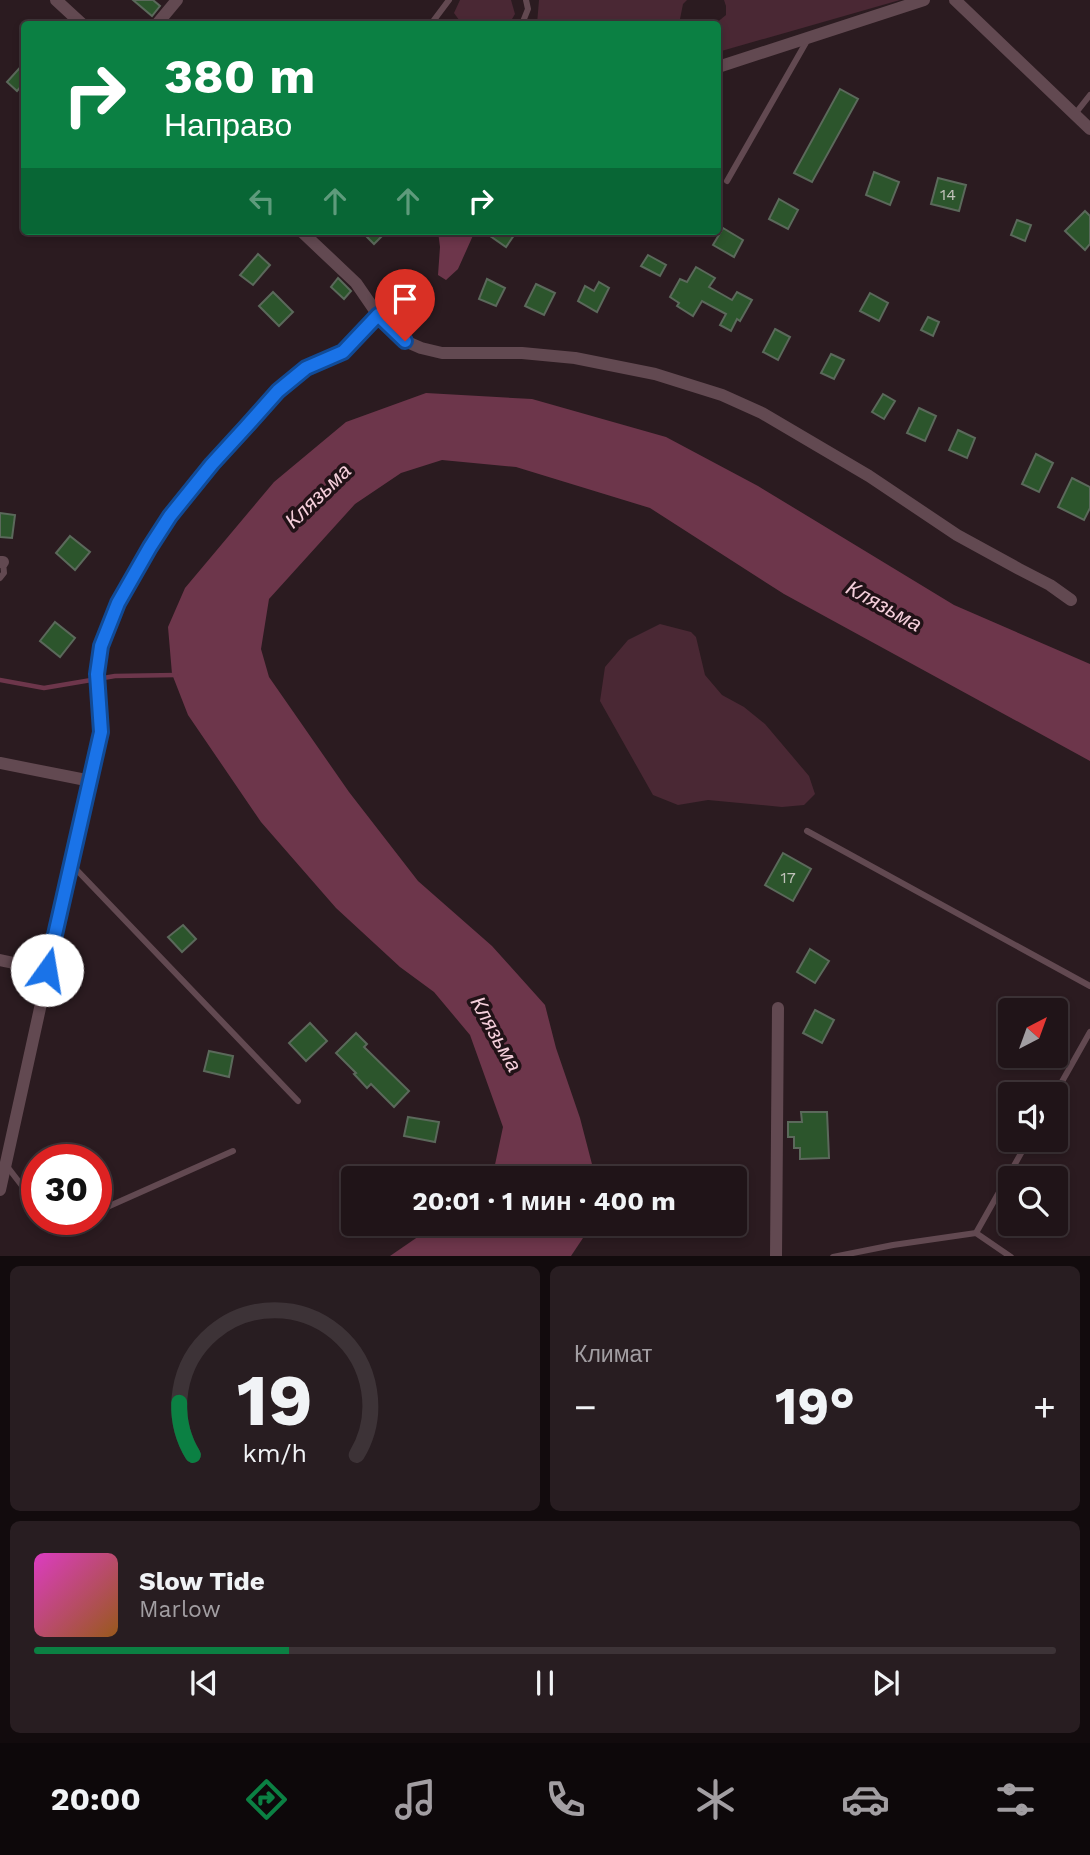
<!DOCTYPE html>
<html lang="ru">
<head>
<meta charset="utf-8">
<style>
	:root { --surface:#201418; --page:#281d21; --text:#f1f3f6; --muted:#a29ea2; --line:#3d3337; --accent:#0b8043 }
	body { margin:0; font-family:"Work Sans",sans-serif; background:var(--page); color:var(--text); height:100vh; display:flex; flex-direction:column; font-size:26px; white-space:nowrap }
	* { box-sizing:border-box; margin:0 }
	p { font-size:23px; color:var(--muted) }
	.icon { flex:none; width:38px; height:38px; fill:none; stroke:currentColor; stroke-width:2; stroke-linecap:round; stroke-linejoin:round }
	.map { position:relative; height:1256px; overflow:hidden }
	.side { display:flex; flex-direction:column; gap:10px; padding:10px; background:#120b0d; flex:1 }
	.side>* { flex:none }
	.banner { position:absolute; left:21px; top:21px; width:700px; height:214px; border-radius:7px; box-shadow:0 4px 10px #0003,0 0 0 2px var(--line); background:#0b8043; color:#fff; overflow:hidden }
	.needle { width:46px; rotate:41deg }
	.tools { position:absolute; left:998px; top:998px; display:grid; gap:14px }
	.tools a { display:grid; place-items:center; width:70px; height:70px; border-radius:7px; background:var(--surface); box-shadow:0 4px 10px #0003,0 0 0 2px var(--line); font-size:35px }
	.speed { position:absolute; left:21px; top:1144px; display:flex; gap:14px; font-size:35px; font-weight:700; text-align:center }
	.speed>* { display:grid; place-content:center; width:91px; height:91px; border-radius:50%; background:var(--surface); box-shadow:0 4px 10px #0003,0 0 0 2px var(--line); line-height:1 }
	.speed .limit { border:10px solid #d22; background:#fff; color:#111 }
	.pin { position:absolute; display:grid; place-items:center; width:60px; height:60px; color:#fff; margin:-72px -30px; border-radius:50% 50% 50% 0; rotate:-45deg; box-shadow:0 0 7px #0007 }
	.pin .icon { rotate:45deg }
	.me { position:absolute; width:77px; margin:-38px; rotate:13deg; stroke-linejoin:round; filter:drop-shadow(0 0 5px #0008) }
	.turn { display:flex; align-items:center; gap:24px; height:147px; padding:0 28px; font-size:32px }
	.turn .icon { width:91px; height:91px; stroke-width:2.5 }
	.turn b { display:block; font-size:49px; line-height:60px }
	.lanes { display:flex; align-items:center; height:66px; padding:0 28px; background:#0003; justify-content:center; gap:35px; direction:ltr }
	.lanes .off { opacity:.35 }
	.big { font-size:52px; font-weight:700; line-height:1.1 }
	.side .card { flex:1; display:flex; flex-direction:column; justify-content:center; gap:10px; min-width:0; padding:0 24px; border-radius:10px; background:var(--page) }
	.side .dial { align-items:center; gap:0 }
	.dial svg { height:182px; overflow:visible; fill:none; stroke:var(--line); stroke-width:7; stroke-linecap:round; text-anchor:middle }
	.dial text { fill:var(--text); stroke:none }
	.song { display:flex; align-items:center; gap:21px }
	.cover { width:84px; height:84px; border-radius:10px; background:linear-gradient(135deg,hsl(310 70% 55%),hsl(30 70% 35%)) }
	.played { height:7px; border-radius:4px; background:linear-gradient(90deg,var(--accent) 25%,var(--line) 25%) }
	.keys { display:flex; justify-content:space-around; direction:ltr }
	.heat { display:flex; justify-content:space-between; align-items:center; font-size:38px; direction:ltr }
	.side .tiles { flex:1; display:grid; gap:10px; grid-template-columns:1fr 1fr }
	.card:last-child { grid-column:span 2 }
	.trip { position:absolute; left:341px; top:1166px; width:406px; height:70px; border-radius:7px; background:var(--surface); box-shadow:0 4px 10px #0003,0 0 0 2px var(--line); font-weight:700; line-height:70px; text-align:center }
	.tabs { display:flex; height:112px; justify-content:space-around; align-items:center; background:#0d080a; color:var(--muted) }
	.tabs .icon { width:49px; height:49px }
	.tabs .on { color:var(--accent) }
	.tabs b { font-size:32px; color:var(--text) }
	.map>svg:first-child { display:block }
</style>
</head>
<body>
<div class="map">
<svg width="1090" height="1257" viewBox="0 0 1090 1257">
	<rect width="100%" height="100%" fill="#2b1b20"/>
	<!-- green -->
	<g fill="#4a2834">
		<polygon points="460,0 511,0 515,14 509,24 462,24 454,13"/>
		<polygon points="539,0 687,0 683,4 679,24 537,24"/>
		<polygon points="724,0 900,0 718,52 718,24 715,24 726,15 726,6"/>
		<polygon points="660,624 691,632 696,637 705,675 722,695 744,707 765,724 809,776 815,794 804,805 782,807 708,800 678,805 653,795 600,701 605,667 628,640"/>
	</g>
	<!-- water -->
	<g fill="#6d364b">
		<polygon points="438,231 475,231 458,269 446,280 438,275 440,247"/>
		<polygon points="426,393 532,399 666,437 758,486 954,605 1090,664 1090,761 784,594 650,508 516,467 442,460 401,473 355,504 269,599 261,649 269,677 349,792 418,881 492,946 545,1005 556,1048 580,1118 593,1168 592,1178 489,1178 493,1174 503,1127 470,1035 434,992 400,967 336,908 261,822 188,715 172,674 168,627 185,588 274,482 346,422"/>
		<polygon points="438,1223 586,1223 585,1235 571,1256 390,1256"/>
	</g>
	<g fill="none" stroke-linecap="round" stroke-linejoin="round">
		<!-- stream -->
		<polyline stroke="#6d364b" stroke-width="4.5" points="0,680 44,688 115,676 176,675"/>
	</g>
	<!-- building -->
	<g fill="#2c552c" stroke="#5b695b" stroke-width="2">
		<polygon points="133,0 153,0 160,6 152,16"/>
		<polygon points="24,63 24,83 17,91 7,82"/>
		<polygon points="840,89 858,99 812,182 794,173"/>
		<polygon points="874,172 899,182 890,205 866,195"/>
		<polygon points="938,178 966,185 959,211 931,204"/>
		<polygon points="779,199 798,210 788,229 769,219"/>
		<polygon points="1085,211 1090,216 1090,244 1085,250 1065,231"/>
		<polygon points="1017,220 1031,225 1025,241 1011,235"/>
		<polygon points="723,228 743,240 734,257 713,245"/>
		<polygon points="361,231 387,231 374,244"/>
		<polygon points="483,231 517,231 506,247"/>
		<polygon points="258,254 270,265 253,285 240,275"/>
		<polygon points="648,255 666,265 660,276 641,266"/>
		<polygon points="696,267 715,278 709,287 732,300 737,292 752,300 740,321 737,319 731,331 720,325 726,314 702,301 693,316 677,306 679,303 670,297 680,279 687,282"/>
		<polygon points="338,278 351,291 344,299 331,287"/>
		<polygon points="487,279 505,288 496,306 479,299"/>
		<polygon points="599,282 609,288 597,312 578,301 585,286 594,291"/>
		<polygon points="536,284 555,293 544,315 525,306"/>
		<polygon points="273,292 293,312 279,326 259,306"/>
		<polygon points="870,293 888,303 879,321 860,311"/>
		<polygon points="928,317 939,322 933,336 921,330"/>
		<polygon points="775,329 790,337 778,360 763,352"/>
		<polygon points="831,354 844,360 834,379 821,373"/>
		<polygon points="883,394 895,401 884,419 872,412"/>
		<polygon points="919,408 936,416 925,441 907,433"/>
		<polygon points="958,430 975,438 967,458 949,450"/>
		<polygon points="1036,454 1053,463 1039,492 1022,484"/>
		<polygon points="1072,478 1090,487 1090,508 1084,520 1058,507"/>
		<polygon points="0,513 15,515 12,538 0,537"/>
		<polygon points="70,536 90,552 75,570 56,553"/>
		<polygon points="55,622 75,638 60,657 40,641"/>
		<polygon points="783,853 811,869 793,901 765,885"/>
		<polygon points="183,925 196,939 182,952 168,937"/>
		<polygon points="810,949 829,961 815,983 797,972"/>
		<polygon points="815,1010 834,1020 822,1043 803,1033"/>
		<polygon points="310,1023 327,1041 306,1061 289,1043"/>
		<polygon points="356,1033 367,1044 364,1047 409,1091 394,1107 371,1084 367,1088 354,1074 356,1073 336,1053"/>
		<polygon points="209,1051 233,1056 229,1077 204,1071"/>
		<polygon points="801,1112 827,1112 829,1158 800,1159 800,1148 794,1148 794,1137 788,1137 788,1122 802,1122"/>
		<polygon points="408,1117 439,1122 435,1142 404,1136"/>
	</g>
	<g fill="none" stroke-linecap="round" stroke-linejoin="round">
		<!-- lane -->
		<g stroke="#624951" stroke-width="6">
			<polyline points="431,24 449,0"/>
			<polyline points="522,24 528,9 526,0"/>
			<polyline points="1075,114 1090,95"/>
			<polyline points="727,181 808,39"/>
			<polyline points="0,578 4,573 3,562"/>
			<polyline points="807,831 1090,986"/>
			<polyline points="72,865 298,1101"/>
			<polyline points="1055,1094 1090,1032"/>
			<polyline points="6,1165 26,1191 37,1201"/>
			<polyline points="96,1212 233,1151"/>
			<polyline points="74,1220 79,1220"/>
			<polyline points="833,1257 893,1245 976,1233"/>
			<polyline points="1011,1257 976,1233 1029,1139"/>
		</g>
		<!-- street -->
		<g stroke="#624951" stroke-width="12">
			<polyline points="56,0 82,24"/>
			<polyline points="955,0 1090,129"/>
			<polyline points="157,24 177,0"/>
			<polyline points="718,67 924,0"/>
			<polyline points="301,231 356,283 378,315 405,341 421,348 442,353 522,353 575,358 655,374 722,395 762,413 869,476 957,535 1019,569 1050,585 1071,600"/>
			<polyline points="0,562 3,562"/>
			<polyline points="97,680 101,646 118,603 150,547 170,516 212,464 278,391 306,368 343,352 378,315"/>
			<polyline points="0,763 91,781"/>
			<polyline points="0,960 47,970"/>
			<polyline points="0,1190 101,731 97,681"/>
			<polyline points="776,1257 778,1008"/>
		</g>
	</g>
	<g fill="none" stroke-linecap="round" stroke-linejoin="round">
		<defs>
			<polyline id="route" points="47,970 101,732 97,674 101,646 118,603 150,547 170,516 212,464 245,428 278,391 306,368 343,352 378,315 405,341"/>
		</defs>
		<!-- route casing -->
		<use href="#route" stroke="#114b97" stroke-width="18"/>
		<!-- route -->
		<use href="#route" stroke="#1a73e8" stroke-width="12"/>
	</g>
	<g text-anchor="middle" stroke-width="7" stroke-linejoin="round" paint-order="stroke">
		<!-- number labels -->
		<g font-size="16" fill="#c0c2ba">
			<text x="948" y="200">14</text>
			<text x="788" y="883">17</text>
		</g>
		<!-- water labels -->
		<g font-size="21" font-style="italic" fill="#f5cfdb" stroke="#211217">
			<text transform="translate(318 496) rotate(-44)" y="7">Клязьма</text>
			<text transform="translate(884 606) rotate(29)" y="7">Клязьма</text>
			<text transform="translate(496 1034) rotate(61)" y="7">Клязьма</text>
		</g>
	</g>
</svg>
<div class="tools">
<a><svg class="needle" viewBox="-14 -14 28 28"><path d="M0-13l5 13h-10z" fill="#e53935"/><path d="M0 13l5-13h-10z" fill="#a29ea2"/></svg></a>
<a><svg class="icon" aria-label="sound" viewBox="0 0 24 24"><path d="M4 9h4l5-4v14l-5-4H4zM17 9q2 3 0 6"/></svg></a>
<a><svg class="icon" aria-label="search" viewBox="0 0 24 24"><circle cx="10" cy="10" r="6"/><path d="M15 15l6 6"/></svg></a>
</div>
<div class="speed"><div class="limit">30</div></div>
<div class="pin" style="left:405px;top:341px;background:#d93025"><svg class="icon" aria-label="arrive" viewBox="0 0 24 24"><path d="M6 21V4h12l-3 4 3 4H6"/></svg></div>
<svg class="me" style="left:47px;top:970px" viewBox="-20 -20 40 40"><circle r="19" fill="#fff"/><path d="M0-13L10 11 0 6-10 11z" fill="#1a73e8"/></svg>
<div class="trip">20:01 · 1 мин · 400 m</div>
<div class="banner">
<div class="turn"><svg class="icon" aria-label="right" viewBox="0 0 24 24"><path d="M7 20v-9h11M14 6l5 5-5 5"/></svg><div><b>380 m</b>Направо</div></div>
<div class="lanes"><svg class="icon off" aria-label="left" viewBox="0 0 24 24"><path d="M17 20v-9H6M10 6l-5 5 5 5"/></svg><svg class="icon off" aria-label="ahead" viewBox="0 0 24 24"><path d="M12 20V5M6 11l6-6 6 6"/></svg><svg class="icon off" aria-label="ahead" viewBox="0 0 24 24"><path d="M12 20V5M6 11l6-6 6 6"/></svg><svg class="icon" aria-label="right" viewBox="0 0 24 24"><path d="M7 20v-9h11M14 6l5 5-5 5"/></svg></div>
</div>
</div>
<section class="side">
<div class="tiles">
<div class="card dial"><svg viewBox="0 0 100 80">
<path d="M14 69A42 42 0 1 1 86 69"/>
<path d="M14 69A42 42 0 0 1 8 46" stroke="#0b8043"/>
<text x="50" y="56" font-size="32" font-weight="700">19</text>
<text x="50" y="72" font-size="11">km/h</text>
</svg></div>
<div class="card"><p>Климат</p>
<div class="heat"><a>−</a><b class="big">19°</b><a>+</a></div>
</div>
<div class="card">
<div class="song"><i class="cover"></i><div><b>Slow Tide</b><p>Marlow</p></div></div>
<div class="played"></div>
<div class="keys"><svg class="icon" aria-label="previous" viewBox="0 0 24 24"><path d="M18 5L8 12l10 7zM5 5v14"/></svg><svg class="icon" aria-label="pause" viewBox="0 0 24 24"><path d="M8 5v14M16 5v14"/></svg><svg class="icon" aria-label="next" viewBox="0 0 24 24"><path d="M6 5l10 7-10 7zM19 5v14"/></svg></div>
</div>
</div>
</section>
<nav class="tabs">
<b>20:00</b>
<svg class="icon on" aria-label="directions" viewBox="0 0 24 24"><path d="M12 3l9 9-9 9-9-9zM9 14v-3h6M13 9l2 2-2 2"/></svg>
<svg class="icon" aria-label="music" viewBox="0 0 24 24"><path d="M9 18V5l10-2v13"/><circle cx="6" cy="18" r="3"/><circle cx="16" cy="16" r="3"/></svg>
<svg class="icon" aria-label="phone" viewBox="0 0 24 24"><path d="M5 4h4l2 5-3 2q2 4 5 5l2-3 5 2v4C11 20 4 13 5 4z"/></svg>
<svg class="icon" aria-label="climate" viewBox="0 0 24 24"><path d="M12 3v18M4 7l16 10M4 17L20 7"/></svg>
<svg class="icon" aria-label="car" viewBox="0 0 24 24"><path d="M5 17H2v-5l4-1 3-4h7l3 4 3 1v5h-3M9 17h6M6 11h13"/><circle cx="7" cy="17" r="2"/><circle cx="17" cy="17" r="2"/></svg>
<svg class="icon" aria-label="filters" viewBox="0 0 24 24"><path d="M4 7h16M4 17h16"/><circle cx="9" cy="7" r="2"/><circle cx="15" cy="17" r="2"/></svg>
</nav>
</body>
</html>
